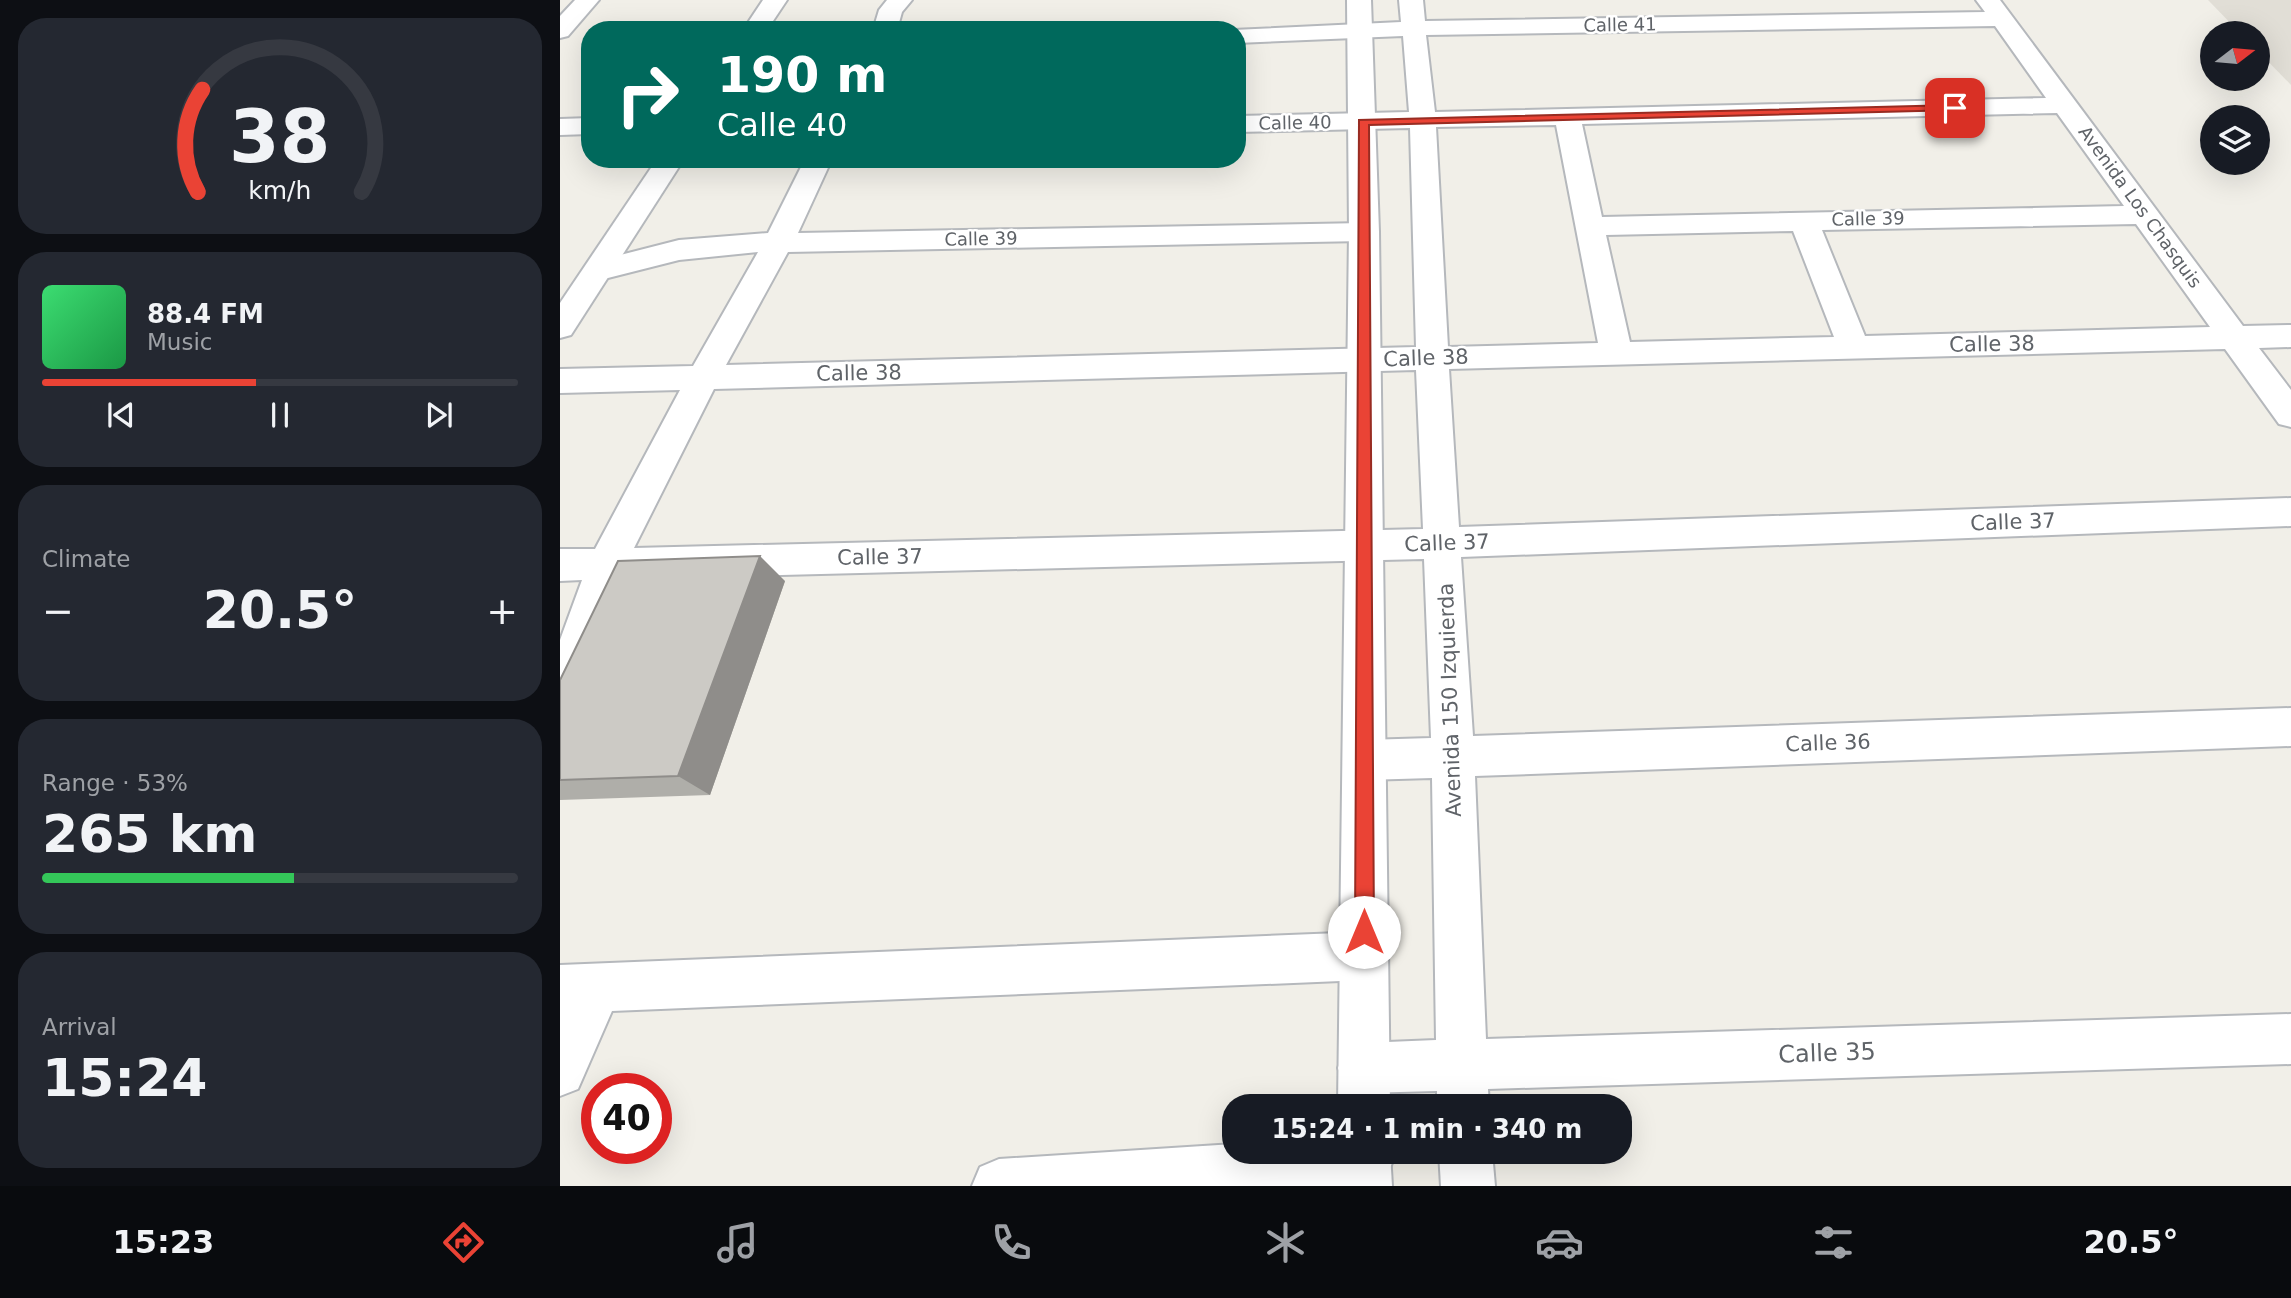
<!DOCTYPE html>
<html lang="en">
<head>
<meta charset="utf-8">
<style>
	:root { --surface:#171b24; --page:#242831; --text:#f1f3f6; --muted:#9ea1a6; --line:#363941; --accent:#ea4335 }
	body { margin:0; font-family:"DejaVu Sans",sans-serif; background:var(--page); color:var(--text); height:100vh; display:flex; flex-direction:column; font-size:26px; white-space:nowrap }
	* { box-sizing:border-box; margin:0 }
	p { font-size:23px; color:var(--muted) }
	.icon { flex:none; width:38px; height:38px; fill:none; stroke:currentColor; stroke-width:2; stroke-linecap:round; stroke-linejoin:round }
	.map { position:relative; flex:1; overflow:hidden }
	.side { display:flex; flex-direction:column; gap:18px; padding:18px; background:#0d0f14; width:560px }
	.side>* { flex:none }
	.hud { position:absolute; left:21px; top:21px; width:665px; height:147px; border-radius:28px; box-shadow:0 7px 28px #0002; background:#00695c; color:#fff; overflow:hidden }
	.needle { width:46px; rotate:74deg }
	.tools { position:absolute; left:1640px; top:21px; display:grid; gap:14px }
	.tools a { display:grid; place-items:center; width:70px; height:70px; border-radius:50%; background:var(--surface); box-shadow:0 7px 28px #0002; font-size:35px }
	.speed { position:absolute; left:21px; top:1073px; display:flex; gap:14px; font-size:35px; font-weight:700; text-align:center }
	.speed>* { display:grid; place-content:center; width:91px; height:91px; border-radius:50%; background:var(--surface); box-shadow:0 7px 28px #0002; line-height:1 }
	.speed .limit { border:10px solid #d22; background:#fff; color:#111 }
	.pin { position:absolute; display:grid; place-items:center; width:60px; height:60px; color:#fff; margin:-30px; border-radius:14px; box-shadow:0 4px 10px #0006 }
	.me { position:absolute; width:77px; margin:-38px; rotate:0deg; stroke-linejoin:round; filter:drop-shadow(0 0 5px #0008) }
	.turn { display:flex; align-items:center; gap:24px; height:147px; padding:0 21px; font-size:32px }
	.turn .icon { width:91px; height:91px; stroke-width:2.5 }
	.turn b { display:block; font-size:49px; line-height:60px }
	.big { font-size:52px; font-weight:700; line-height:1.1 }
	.side .widget { flex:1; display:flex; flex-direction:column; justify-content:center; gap:10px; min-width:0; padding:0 24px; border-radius:28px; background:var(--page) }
	.side .dial { align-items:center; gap:0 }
	.dial svg { height:182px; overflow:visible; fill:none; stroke:var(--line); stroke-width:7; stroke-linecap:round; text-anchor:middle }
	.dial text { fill:var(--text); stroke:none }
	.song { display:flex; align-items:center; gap:21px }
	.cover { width:84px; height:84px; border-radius:10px; background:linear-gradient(135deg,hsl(140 70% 55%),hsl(140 70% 35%)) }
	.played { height:7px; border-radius:4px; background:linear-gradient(90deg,var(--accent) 45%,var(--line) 45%) }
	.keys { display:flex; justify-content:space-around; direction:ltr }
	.heat { display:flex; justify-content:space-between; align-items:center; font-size:38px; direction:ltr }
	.charge { height:10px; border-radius:5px; background:linear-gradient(90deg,#34c759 53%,var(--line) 0) }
	.trip { position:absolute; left:662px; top:1094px; width:410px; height:70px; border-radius:28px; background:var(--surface); box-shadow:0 7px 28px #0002; font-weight:700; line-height:70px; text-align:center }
	.tabs { display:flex; height:112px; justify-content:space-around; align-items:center; background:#090b0e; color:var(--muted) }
	.tabs .icon { width:49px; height:49px }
	.tabs .selected { color:var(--accent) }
	.tabs b { font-size:32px; color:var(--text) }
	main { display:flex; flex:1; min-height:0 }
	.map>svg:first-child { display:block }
</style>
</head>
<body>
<main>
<section class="side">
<div class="widget dial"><svg viewBox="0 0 100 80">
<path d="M14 69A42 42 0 1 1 86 69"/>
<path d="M14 69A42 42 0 0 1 16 24" stroke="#ea4335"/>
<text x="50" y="56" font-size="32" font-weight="700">38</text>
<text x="50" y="72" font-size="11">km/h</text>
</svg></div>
<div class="widget">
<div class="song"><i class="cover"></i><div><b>88.4 FM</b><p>Music</p></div></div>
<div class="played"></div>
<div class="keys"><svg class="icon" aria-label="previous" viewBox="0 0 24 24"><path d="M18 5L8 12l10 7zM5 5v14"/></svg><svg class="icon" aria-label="pause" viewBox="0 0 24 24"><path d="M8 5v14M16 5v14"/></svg><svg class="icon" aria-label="next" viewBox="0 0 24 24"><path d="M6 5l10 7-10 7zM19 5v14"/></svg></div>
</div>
<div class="widget"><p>Climate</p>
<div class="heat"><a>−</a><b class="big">20.5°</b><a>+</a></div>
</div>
<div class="widget"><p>Range · 53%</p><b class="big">265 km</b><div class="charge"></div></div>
<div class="widget"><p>Arrival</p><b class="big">15:24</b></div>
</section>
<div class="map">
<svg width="1731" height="1186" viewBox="0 0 1731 1186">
	<rect width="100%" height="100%" fill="#f1efe8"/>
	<!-- education -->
	<polygon fill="#e1ded6" points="1648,0 1731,0 1731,85 1698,51 1698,33 1680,33"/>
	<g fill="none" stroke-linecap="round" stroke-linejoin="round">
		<defs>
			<g id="minor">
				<polygon points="15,0 39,0 8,36 0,38 0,16"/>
				<polygon points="327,0 352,0 342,12 337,30 313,30 319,10"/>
				<path d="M839 0H863L865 21 1425 12 1416 0H1440L1683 326 1731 325V347L1699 348 1731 390V427L1719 424 1665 349 889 369 899 527 1731 498V526L901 557 913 736 1731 708V746L915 776 926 1039 1731 1014V1064L928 1089 929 1106H877V1091L803 1093 785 1086 778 1068 785 1050 803 1043 876 1040 872 778 805 780 790 774 784 760 790 746 805 740 871 738 864 559 60 579 33 659 14 699 0 704V640L22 580 0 581V549H35L120 390 0 393V369L133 366 198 252 119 260 40 280 29 277 25 270 29 263 119 240 208 233 245 159H272L238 233 804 223 814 225 819 232 814 239 804 241 228 252 166 365 856 347 850 128 677 132V116L849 112 843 36 677 43V30H673L841 22ZM1435 26 1486 98 875 112 866 35ZM1497 113 1564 206 1042 217 1022 124ZM996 125 1038 343 888 347 876 127ZM1576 224 1650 327 1305 336 1262 230ZM1233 231 1274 337 1070 342 1046 235ZM856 370 863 529 74 548 154 389Z"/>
				<polygon points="30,118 30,134 0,135 0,119"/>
				<polygon points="804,932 821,939 828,956 821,973 804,980 52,1011 18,1089 0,1096 0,965"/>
				<polygon points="674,1144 674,1152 827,1152 832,1163 824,1182 814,1186 412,1186 420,1167 439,1159"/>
				<polygon points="879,1152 932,1152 935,1186 881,1186"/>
			</g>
			<g id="tertiary">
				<polygon points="203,0 227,0 207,30 183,30"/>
				<polygon points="787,0 811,0 819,232 830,1106 778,1106 789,232"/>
				<polygon points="97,159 124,159 11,335 0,338 0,303"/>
				<polygon points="777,1152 830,1152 832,1186 778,1186"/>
			</g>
		</defs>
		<!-- minor casing -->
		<use href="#minor" stroke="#b5b8bc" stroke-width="4"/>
		<!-- tertiary casing -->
		<use href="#tertiary" stroke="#b5b8bc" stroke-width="4"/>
		<!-- minor -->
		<use href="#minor" fill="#fff" fill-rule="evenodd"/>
		<!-- tertiary -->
		<use href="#tertiary" fill="#fff" fill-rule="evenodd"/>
	</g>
	<!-- wall -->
	<polygon fill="#afaea9" points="225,581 150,795 0,800 0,680"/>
	<!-- shaded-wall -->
	<polygon fill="#8f8d8a" points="200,556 225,581 150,795 118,776"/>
	<!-- building -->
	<polygon fill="#cccac5" stroke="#8f8d8a" stroke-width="2" points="200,556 118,776 0,780 0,680 58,561"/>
	<!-- route -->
	<polygon fill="#ea4335" stroke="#982c22" stroke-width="2" points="1395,105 1401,108 1399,110 809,125 814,932 811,939 804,941 797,939 795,932 799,120"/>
	<g text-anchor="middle" stroke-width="5" stroke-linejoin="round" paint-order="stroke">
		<!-- far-street labels -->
		<g font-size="18" fill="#5f6368" stroke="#fff">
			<text transform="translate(1060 25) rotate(-1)" y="6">Calle 41</text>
			<text transform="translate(735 123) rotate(-1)" y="6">Calle 40</text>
			<text transform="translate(1580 207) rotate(54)" y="6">Avenida Los Chasquis</text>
			<text transform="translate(1308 219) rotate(-1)" y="6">Calle 39</text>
			<text transform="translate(421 239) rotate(-1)" y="6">Calle 39</text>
		</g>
		<!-- street labels -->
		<g font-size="21" fill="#5f6368" stroke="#fff">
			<text transform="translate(1432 344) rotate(-1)" y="7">Calle 38</text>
			<text transform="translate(866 358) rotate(-2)" y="7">Calle 38</text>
			<text transform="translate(299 373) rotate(-1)" y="7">Calle 38</text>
			<text transform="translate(1453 522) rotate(-2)" y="7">Calle 37</text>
			<text transform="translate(887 543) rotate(-2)" y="7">Calle 37</text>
			<text transform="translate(320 557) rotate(-1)" y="7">Calle 37</text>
			<text transform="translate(890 700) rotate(-92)" y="7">Avenida 150 Izquierda</text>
			<text transform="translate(1268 743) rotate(-2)" y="7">Calle 36</text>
		</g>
		<!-- near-street labels -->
		<g font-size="24" fill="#5f6368" stroke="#fff">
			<text transform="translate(1267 1053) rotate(-2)" y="8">Calle 35</text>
		</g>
	</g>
</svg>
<div class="tools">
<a><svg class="needle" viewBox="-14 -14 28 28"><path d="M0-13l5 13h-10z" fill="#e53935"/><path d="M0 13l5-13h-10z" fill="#9ea1a6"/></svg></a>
<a><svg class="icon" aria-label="layers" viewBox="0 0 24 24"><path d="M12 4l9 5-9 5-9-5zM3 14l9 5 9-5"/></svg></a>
</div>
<div class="speed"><div class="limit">40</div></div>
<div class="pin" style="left:1395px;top:108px;background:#d93025"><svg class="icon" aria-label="arrive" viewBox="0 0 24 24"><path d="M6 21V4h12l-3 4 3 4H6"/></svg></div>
<svg class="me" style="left:804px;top:932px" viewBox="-20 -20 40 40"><circle r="19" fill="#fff"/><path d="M0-13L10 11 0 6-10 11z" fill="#ea4335"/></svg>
<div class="trip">15:24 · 1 min · 340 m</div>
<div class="hud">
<div class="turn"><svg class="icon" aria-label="right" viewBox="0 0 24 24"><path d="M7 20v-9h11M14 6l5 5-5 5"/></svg><div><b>190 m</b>Calle 40</div></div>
</div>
</div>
</main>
<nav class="tabs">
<b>15:23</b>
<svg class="icon selected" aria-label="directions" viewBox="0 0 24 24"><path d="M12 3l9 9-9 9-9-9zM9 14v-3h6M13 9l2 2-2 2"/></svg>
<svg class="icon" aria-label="music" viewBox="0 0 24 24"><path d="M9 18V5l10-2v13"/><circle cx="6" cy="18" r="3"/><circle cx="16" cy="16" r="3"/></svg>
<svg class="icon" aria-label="phone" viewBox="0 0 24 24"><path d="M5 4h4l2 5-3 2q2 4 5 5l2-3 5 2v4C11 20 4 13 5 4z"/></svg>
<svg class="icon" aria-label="climate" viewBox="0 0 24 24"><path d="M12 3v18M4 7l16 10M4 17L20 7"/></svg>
<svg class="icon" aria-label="car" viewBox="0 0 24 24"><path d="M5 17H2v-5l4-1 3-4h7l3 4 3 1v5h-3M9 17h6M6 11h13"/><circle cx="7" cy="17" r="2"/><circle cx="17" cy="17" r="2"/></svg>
<svg class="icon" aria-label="filters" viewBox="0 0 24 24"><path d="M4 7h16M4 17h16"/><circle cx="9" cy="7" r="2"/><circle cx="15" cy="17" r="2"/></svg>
<b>20.5°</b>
</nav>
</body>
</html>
